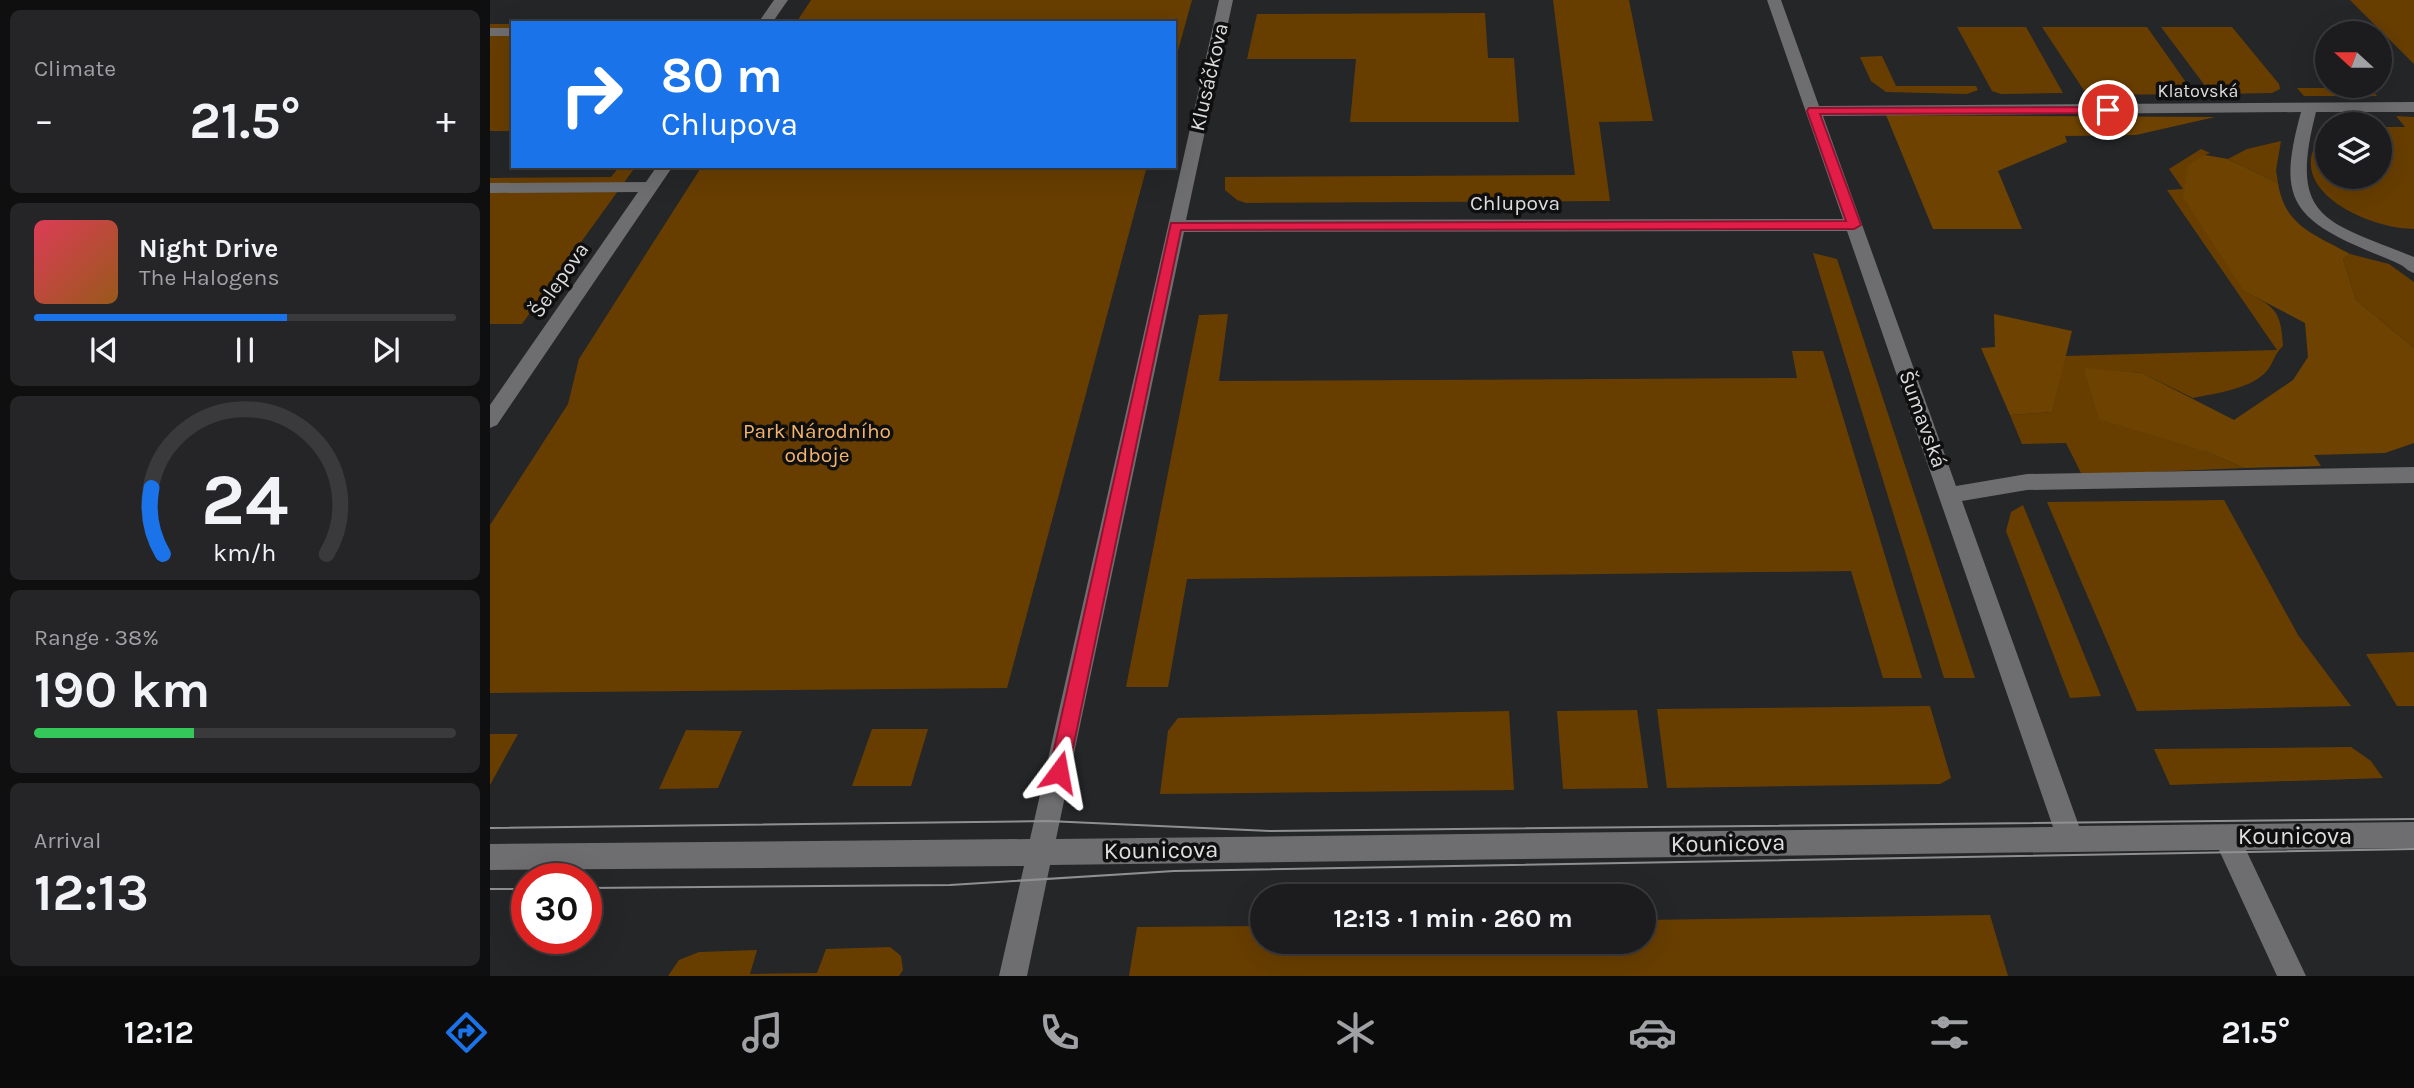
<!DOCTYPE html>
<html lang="en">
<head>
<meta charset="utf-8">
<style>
	:root { --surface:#1c1c1e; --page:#252527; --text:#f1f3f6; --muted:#a0a1a4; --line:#3a3a3c; --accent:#1a73e8 }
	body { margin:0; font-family:Karla,sans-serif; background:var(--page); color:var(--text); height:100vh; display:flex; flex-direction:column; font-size:26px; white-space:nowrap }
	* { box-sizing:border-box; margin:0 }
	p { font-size:23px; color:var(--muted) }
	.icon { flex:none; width:38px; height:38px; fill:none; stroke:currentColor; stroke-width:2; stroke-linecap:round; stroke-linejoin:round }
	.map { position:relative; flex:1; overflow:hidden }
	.drawer { display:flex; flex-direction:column; gap:10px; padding:10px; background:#0f0f10; width:490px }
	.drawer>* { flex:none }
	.guide { position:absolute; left:21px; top:21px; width:665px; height:147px; border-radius:0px; box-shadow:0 7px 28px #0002,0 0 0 2px var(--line); background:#1a73e8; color:#fff; overflow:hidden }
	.needle { width:46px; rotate:291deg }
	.fabs { position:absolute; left:1825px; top:21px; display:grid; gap:14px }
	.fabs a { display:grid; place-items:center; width:77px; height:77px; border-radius:50%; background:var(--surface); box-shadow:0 7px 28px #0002,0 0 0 2px var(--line); font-size:35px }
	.speed { position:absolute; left:21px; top:863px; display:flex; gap:14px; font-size:35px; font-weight:700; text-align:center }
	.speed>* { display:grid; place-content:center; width:91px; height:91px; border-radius:50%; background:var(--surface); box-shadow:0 7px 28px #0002,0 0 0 2px var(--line); line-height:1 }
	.speed .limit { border:10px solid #d22; background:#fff; color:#111 }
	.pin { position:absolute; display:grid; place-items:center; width:60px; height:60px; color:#fff; margin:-30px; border:4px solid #fff; border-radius:50%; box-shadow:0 2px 7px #0007 }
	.me { position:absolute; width:77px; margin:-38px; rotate:13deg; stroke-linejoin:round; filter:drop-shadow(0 0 5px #0008) }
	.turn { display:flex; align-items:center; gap:24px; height:147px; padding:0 35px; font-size:32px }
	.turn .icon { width:91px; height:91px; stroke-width:2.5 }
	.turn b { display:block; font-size:49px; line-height:60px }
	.big { font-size:52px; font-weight:700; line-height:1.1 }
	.drawer .tile { flex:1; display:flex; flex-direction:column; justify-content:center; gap:10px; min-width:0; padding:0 24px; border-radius:10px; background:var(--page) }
	.drawer .dial { align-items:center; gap:0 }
	.dial svg { height:182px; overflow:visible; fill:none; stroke:var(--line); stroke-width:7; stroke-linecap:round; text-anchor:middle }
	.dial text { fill:var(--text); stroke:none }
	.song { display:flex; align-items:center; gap:21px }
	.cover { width:84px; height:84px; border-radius:10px; background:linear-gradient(135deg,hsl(350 70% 55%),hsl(30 70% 35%)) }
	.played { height:7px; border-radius:4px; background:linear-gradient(90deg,var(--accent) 60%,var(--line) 60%) }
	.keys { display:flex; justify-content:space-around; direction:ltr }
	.heat { display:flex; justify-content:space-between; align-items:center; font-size:38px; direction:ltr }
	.charge { height:10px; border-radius:5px; background:linear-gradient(90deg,#34c759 38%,var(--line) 0) }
	.trip { position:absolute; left:760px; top:884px; width:406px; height:70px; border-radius:35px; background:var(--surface); box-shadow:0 7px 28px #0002,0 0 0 2px var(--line); font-weight:700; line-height:70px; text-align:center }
	.tab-bar { display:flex; height:112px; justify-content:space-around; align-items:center; background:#0b0b0c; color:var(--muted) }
	.tab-bar .icon { width:49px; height:49px }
	.tab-bar .active { color:var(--accent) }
	.tab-bar b { font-size:32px; color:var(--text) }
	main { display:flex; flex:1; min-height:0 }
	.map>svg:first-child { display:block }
</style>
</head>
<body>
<main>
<section class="drawer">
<div class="tile"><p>Climate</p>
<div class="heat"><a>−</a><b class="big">21.5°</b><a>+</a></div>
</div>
<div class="tile">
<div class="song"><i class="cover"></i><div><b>Night Drive</b><p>The Halogens</p></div></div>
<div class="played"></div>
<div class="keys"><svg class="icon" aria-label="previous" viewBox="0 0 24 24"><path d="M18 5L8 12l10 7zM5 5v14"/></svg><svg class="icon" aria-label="pause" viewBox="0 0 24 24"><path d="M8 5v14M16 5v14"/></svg><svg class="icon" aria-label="next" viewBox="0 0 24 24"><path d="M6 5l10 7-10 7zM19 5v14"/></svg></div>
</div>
<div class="tile dial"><svg viewBox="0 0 100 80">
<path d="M14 69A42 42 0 1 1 86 69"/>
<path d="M14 69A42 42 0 0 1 9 40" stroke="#1a73e8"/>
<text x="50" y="56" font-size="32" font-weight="700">24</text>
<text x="50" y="72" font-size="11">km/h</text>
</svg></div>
<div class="tile"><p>Range · 38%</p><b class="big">190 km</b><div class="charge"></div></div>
<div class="tile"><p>Arrival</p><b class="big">12:13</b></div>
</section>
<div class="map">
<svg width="1924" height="976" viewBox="0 0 1924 976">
	<rect width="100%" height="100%" fill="#252628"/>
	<!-- green -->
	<g fill="#683e00">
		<polygon points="321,0 702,0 684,65 684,23 306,23"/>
		<polygon points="1063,0 1139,0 1163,121 1109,122 1120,201 756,203 747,200 735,190 735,177 1085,175"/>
		<polygon points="1860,0 1924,0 1924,64"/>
		<polygon points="995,13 998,58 1024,58 1029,122 860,122 866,59 757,59 767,14"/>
		<rect x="0" y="24" width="23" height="107"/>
		<polygon points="1467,27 1536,27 1573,93 1511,94 1502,91"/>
		<polygon points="1552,27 1657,27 1702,91 1699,94 1603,95 1595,92"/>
		<polygon points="1671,27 1742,27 1789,84 1790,89 1782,93 1730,94 1716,87"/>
		<polygon points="1392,56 1406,86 1486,86 1488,90 1477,94 1396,92 1381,81 1370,57"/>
		<polygon points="1807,88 1880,88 1887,96 1814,96"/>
		<path d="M1906 116 1924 117V229C1877 229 1783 186 1837 129L1838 177H1890V127H1915Z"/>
		<polygon points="1791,141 1786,170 1788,183 1738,159 1757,149"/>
		<path d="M1711 149 1720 153 1715 155 1754 291C1785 307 1791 310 1793 346 1784 353 1783 366 1775 373 1757 390 1726 393 1703 398L1652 373 1594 369 1715 451 1754 468 1592 475 1576 443 1532 444 1520 415 1562 412 1575 356 1787 350 1677 190 1693 189 1679 169Z"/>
		<polygon points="130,166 146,166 32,324 0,324 0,178 121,177"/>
		<polygon points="212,166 657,166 517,688 0,693 0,525 78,404 89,359"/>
		<polygon points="1323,253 1347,259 1485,678 1454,678"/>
		<polygon points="1860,254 1899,264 1924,282 1924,348 1866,300 1853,259"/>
		<polygon points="738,314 729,381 1307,378 1302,351 1333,351 1432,678 1393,678 1361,571 697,579 678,687 636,687 709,315"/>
		<polygon points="1734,500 1808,635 1861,706 1647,711 1557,502"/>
		<polygon points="1533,505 1611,696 1580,698 1516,531 1521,512"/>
		<polygon points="1924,652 1924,706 1907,706 1876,654"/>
		<polygon points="1440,706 1461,778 1450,784 1177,788 1167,709"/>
		<polygon points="1147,710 1158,788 1073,789 1067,711"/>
		<polygon points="1019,711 1024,790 670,794 678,731 688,718"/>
		<polygon points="382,729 438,729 421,786 362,786"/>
		<polygon points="196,730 252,731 228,788 169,789"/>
		<polygon points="0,734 28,734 0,785"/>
		<polygon points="1861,747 1881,761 1893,778 1680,785 1664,749"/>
		<polygon points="1500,915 1518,976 639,976 647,927 772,926 772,942 1153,942 1153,920"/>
		<polygon points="400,947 411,956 413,970 409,976 178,976 189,960 209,952 267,950 260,974 327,973 336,949"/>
	</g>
	<!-- forest -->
	<g fill="#6e4301">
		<polygon points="1396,115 1725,117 1646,135 1575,136 1577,142 1508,171 1532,229 1443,229"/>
		<path d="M1715 155 1738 159 1788 183C1795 227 1825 234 1860 254L1853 259 1866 300 1924 348V443L1895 453 1824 455 1831 466 1754 468 1715 451 1609 419 1594 368 1652 373 1744 420 1803 380 1818 357 1815 323 1754 291 1693 197 1698 165Z"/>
		<polygon points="1504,314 1582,331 1562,412 1520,415 1491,348 1505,347"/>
	</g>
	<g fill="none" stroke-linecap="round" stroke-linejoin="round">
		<!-- minor -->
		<g fill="#6e6e71" fill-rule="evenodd">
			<polygon points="284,0 298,0 282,23 268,23"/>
			<path d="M729 0H743L696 220 1353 219 1277 0H1291L1329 106 1924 102V112H1826C1798 220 1835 221 1924 257V273C1918 271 1916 268 1911 265 1900 259 1887 255 1876 250 1797 217 1789 193 1811 112L1333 116 1466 486 1537 474 1924 467V483L1537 490 1472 501 1589 826 1924 822V848L1756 850 1816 976H1787L1729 850 560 865 537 976H509L534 866 0 870V844L540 839ZM1357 231 1563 827 566 839 694 232Z"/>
			<rect x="0" y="28" width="23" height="8"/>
			<polygon points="167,166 183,166 7,425 0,428 0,405 148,192 0,193 0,183 156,182"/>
		</g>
		<!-- tram -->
		<g stroke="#8f8f91" stroke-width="2">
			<polyline points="0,828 558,821 780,831 1924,819"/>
			<polyline points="96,888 460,885 684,871 1924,849"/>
			<polyline points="0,889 37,889"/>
		</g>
	</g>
	<!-- route -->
	<polygon fill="#e11d48" stroke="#92132f" stroke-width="2" points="1618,107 1624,110 1623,113 1330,114 1371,225 1364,229 691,230 578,772 576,778 569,781 562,778 559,772 681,223 1356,221 1317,111 1319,108"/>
	<g text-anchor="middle" stroke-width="7" stroke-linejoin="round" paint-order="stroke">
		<!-- far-street labels -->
		<g font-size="18" fill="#ddddde" stroke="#0f0f10">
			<text x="1708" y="97">Klatovská</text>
		</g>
		<!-- street labels -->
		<g font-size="21" fill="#ddddde" stroke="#0f0f10">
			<text transform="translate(719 77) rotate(-77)" y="7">Klusáčkova</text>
			<text x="1025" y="210">Chlupova</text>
			<text transform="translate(69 280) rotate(-55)" y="7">Šelepova</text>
			<text transform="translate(1433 419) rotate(70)" y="7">Šumavská</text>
		</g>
		<!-- park labels -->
		<g font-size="21" fill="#f4b46c" stroke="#0f0f10">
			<text x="327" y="438">Park Národního<tspan x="327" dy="24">odboje</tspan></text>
		</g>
		<!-- near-street labels -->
		<g font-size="24" fill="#ddddde" stroke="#0f0f10">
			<text x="1805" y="844">Kounicova</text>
			<text transform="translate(1238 843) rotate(-1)" y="8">Kounicova</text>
			<text transform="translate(671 850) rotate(-1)" y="8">Kounicova</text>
		</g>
	</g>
</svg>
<div class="fabs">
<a><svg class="needle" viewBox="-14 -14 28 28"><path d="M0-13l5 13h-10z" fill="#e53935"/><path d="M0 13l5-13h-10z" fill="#a0a1a4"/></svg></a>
<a><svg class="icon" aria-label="layers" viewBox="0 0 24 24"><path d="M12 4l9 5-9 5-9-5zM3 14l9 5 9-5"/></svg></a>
</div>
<div class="speed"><div class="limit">30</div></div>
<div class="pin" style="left:1618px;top:110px;background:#d93025"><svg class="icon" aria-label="arrive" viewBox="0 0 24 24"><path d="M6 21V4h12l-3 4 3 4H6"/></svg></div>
<svg class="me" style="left:569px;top:772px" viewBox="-20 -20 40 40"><path d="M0-17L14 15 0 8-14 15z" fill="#e11d48" stroke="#fff" stroke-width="4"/></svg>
<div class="trip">12:13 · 1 min · 260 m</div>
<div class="guide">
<div class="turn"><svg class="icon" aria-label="right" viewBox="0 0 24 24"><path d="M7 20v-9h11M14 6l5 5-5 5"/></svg><div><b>80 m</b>Chlupova</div></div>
</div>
</div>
</main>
<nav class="tab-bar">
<b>12:12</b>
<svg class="icon active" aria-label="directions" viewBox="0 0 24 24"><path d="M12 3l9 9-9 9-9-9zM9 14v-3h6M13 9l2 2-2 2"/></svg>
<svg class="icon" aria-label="music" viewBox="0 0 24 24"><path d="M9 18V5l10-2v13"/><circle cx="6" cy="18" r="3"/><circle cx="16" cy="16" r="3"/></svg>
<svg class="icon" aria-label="phone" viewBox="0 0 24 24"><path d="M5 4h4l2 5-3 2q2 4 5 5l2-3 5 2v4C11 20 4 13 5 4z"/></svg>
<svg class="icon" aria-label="climate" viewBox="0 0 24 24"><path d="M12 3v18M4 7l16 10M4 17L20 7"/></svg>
<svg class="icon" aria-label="car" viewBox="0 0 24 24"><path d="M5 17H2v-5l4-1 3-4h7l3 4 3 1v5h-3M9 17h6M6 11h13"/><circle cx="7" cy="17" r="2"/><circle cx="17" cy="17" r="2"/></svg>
<svg class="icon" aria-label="filters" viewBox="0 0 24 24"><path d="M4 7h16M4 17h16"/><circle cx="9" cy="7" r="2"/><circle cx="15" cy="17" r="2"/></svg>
<b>21.5°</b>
</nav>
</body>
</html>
